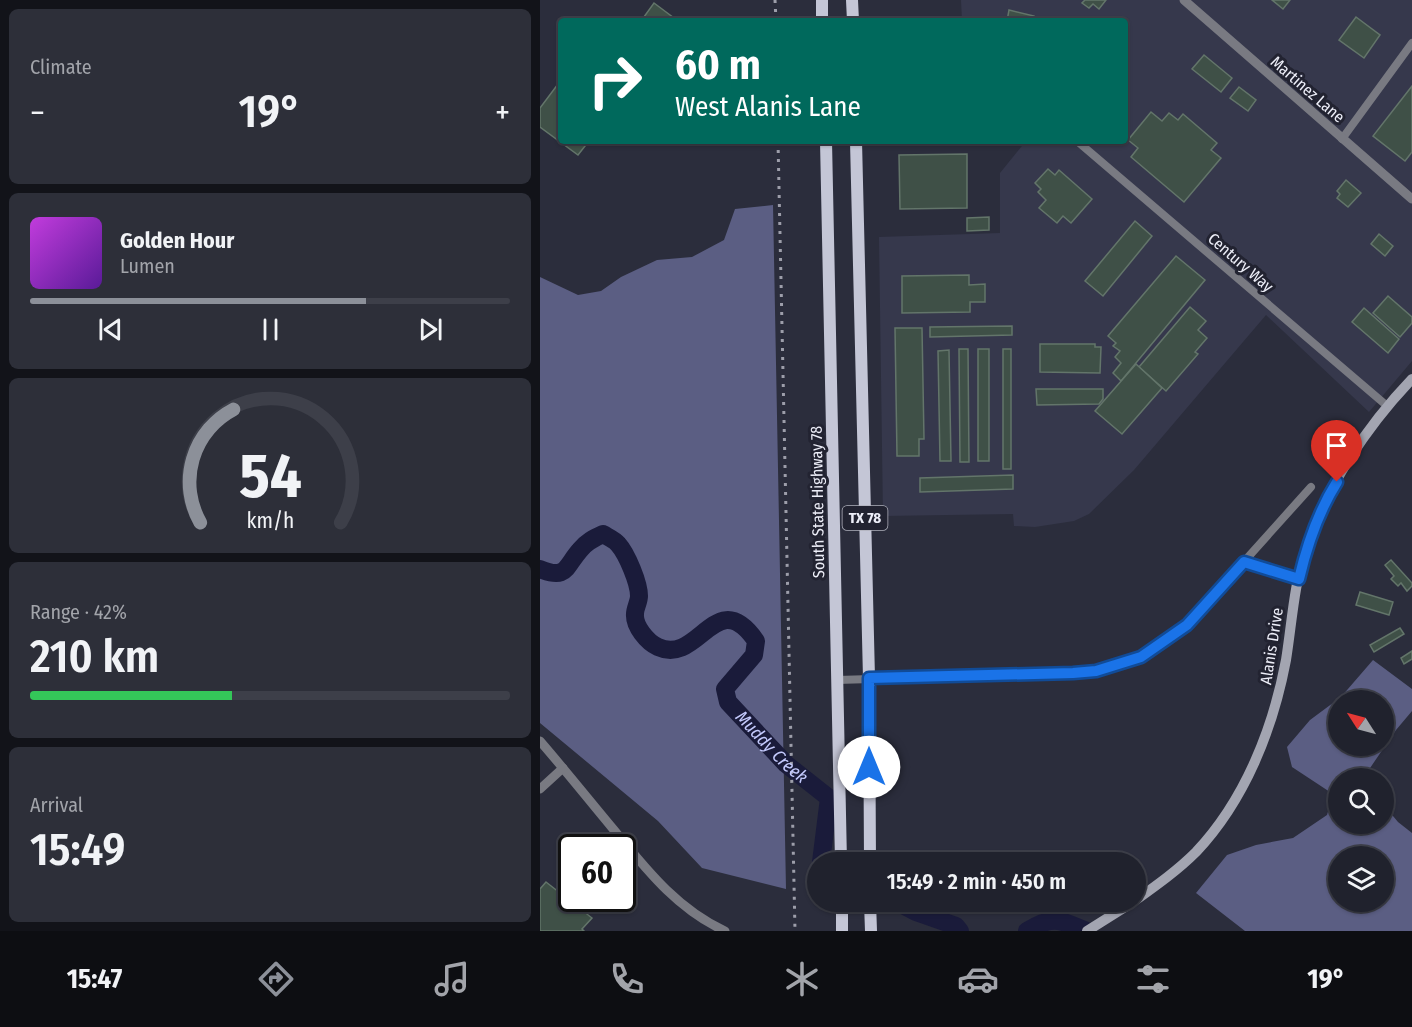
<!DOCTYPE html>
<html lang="en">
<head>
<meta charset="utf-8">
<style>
	:root { --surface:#20222d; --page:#2d2f39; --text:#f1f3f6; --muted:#a2a4aa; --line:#3d3f49; --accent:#8c9099 }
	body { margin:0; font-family:"Fira Sans Condensed",sans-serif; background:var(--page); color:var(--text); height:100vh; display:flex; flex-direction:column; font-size:22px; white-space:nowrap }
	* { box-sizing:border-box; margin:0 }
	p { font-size:20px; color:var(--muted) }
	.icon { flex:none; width:33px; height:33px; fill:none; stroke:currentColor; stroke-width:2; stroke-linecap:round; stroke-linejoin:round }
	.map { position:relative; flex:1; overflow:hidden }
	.side { display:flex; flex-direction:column; gap:9px; padding:9px; background:#121319; width:540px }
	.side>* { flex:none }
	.top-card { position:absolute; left:18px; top:18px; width:570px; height:126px; border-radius:6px; box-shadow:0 2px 4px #0004,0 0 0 2px var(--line); background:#00695c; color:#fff; overflow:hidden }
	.needle { width:39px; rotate:306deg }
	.tools { position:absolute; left:788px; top:690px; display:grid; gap:12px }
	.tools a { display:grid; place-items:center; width:66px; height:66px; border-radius:50%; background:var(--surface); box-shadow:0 2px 4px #0004,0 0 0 2px var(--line); font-size:30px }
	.speed { position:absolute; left:18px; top:834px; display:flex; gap:12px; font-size:30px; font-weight:700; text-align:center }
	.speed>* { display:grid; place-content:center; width:78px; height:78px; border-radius:50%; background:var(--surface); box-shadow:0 2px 4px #0004,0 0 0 2px var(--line); line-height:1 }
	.speed .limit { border:3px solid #111; border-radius:9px; background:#fff; color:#111 }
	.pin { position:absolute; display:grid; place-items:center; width:51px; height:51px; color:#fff; margin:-62px -26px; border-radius:50% 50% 50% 0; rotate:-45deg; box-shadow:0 0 6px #0007 }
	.pin .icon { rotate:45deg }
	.me { position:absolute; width:66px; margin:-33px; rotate:0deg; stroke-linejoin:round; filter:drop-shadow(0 0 4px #0008) }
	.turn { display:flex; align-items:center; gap:21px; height:126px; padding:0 18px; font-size:27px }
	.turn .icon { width:78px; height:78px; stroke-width:2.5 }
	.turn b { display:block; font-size:42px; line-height:51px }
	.big { font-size:45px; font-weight:600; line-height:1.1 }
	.side .tile { flex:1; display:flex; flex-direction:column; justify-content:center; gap:9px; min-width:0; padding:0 21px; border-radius:9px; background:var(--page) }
	.side .dial { align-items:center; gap:0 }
	.dial svg { height:156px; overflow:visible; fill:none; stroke:var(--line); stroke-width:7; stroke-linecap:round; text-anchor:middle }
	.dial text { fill:var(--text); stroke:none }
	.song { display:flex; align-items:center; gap:18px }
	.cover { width:72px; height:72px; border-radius:9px; background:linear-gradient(135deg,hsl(290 70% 55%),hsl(270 70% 35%)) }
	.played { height:6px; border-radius:3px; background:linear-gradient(90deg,var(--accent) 70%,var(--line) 70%) }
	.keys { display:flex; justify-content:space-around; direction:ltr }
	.heat { display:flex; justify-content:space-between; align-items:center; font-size:33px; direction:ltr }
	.charge { height:9px; border-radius:4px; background:linear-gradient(90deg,#34c759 42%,var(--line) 0) }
	.trip { position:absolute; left:267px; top:852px; width:339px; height:60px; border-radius:30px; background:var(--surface); box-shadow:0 2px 4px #0004,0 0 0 2px var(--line); font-weight:600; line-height:60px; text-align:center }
	.menu { display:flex; height:96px; justify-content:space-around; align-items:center; background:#0d0e12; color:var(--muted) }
	.menu .icon { width:42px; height:42px }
	.menu .on { color:var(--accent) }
	.menu b { font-size:27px; color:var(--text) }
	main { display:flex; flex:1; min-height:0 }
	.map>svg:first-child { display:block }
</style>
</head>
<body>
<main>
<section class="side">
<div class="tile"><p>Climate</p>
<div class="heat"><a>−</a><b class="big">19°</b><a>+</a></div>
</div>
<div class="tile">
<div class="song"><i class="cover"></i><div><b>Golden Hour</b><p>Lumen</p></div></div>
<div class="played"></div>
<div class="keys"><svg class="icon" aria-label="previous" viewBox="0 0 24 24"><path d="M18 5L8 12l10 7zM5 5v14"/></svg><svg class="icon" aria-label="pause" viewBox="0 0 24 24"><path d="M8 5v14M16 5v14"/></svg><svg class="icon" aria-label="next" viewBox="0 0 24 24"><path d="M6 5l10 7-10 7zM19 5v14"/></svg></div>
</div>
<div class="tile dial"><svg viewBox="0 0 100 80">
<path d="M14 69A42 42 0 1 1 86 69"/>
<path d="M14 69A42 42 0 0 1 31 11" stroke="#8c9099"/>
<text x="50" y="56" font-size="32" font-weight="700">54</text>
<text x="50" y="72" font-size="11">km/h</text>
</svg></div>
<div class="tile"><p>Range · 42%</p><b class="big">210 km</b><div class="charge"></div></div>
<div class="tile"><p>Arrival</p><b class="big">15:49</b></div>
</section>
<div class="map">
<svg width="872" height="931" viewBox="0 0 872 931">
	<rect width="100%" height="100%" fill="#2b2d3c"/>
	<!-- built -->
	<polygon fill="#36384c" points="421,0 872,0 872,361 829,412 726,315 594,470 549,514 534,521 495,527 474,526 473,514 343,516 339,237 460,233 460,173 486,141 585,141 585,21 422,21"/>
	<!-- forest -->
	<g fill="#5b5e83" fill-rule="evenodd">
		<polygon points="233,205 246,889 162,868 118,821 0,723 0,277 38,295 61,291 81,277 117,260 152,257 184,240 195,209"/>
		<path d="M833 660 872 689V711L856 730 828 771 831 778H798V824H843V804L858 822 872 833V931H705L656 893 687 855 716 845 753 838 787 815 793 794 752 767 747 747 770 720 801 697ZM798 700H843V746H798ZM798 856H843V902H798Z"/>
	</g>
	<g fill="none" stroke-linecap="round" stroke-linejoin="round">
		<!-- river -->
		<g stroke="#1a1b3a" stroke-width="18">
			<path id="s1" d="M0 569C27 580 25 567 40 550 46 542 54 538 63 534 68 537 75 540 78 544 87 554 99 583 99 596 99 602 95 608 95 614 94 626 107 642 118 647 159 666 176 583 216 641L214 655 185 689 188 702 246 764 289 798 281 862"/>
			<polyline points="357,902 376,912 416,926 420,931"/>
			<path d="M487 931C513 915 520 920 547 931"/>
		</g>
	</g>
	<!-- building -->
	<g fill="#3f5047" stroke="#63756a" stroke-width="1.5">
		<polygon points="545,0 566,0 559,9 553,4 549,8 542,3"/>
		<polygon points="732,0 750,0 743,9"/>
		<polygon points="114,3 138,21 101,21"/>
		<polygon points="469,10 494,16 493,21 467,21"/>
		<polygon points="816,17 840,35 824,58 799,40"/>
		<polygon points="664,55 692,78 681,92 652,69"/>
		<polygon points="18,84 21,86 21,141 49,141 38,155 0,127 0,108"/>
		<polygon points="872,86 872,152 865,161 833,136"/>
		<polygon points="699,87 716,100 708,111 690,98"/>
		<polygon points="611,112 622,121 629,113 638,120 643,114 677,143 671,150 681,158 644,202 591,157 598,148 588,140"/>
		<polygon points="427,154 427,208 360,209 359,155"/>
		<polygon points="508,169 515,175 519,170 552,199 531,223 523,216 517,223 499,208 506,200 498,192 501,189 495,183"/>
		<polygon points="806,180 821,193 808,207 797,198 800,194 797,191"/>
		<polygon points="449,217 449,230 427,231 427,218"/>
		<polygon points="595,221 612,236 563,296 545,281"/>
		<polygon points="839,234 853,246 845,256 831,244"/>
		<polygon points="636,256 665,280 581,381 573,373 581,363 575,357 580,351 573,346 576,343 568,336"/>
		<polygon points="429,275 429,285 445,284 445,302 430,302 430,312 362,313 362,276"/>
		<polygon points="848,296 872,317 872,323 860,337 833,313"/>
		<polygon points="650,307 666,321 658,330 667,338 655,352 658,354 626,391 599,367"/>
		<polygon points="824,308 859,339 848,353 812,322"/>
		<polygon points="472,326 472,335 390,337 390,327"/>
		<polygon points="355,328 382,328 384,439 379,439 379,456 357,456"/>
		<polygon points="500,344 555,344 555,347 561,347 560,373 500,372"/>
		<polygon points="419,349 428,349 429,462 420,462"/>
		<rect x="438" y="349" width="11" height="112"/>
		<rect x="463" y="349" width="8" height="120"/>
		<polygon points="409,350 411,461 400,461 398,351"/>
		<polygon points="596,364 622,388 582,434 555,411"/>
		<polygon points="496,389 563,389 563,399 559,404 497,405"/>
		<polygon points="473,475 473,489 380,492 380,478"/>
		<polygon points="851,560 872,583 872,586 867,591 861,583 858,586 851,579 854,576 845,565"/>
		<polygon points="820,592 853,602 849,615 816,605"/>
		<polygon points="860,628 864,634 834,652 830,645"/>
		<polygon points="872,651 872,659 864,664 861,658"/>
		<polygon points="6,882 52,918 42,929 44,931 0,931 0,889"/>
	</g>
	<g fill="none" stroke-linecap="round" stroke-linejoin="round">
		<!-- minor -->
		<g stroke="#797a82" stroke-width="8">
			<polyline points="802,139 872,43"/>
			<polyline points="537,141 846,405"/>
			<polyline points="704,562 759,579"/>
			<polyline points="297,680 533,673 556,671 601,657 647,625 771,487"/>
		</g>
		<!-- tertiary -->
		<g stroke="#797a82" stroke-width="9">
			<polyline points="644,0 872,199"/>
			<path d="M0 741C25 770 49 800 74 830 106 869 137 909 185 931"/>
			<polyline points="0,789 23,768"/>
		</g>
		<!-- secondary -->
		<g stroke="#a3a5b1" stroke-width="10">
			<path d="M596 900C617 885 638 870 656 852 705 800 733 729 746 660 752 622 754 584 766 548 787 486 827 426 872 379"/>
			<polyline points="547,931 593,902"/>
		</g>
		<!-- primary -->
		<g stroke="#c4c6d6" stroke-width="12">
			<polyline points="282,0 282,21"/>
			<polyline points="312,0 313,21"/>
			<polyline points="286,141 301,862"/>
			<polyline points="316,141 329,678 330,862"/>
			<polyline points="302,902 302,931"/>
			<polyline points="330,902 331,931"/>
		</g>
		<!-- rail -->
		<g stroke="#9d9eaa" stroke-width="3" stroke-dasharray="3 6" stroke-linecap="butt">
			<polyline points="235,0 236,21"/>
			<polyline points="238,141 255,931"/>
		</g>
	</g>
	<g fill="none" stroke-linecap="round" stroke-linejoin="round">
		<defs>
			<path id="route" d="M329 767V678L533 673 556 671 601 657 647 625 704 562 759 579C767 545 778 512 797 482"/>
		</defs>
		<!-- route casing -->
		<use href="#route" stroke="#114b97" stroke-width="15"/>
		<!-- route -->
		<use href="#route" stroke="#1a73e8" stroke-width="10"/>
	</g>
	<g text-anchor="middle" stroke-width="6" stroke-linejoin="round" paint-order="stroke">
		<!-- shield labels -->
		<rect fill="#222331" stroke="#b0b1bc" stroke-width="1.5" x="302.5" y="506" width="45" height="24" rx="4.5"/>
		<g font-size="15" font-weight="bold" fill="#edeef8">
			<text x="325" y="523">TX 78</text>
		</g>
		<!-- street labels -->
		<g font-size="16" fill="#edeef8" stroke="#222331">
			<text transform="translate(768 89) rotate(41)" y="6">Martinez Lane</text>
			<text transform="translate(701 262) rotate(41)" y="6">Century Way</text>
			<text transform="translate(277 502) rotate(-91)" y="6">South State Highway 78</text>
			<text transform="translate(731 646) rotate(-81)" y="6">Alanis Drive</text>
		</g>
		<!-- water labels -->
		<g font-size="18" font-style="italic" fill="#c3c9fc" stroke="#222331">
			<text dy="6" stroke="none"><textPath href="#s1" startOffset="465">Muddy Creek</textPath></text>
		</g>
	</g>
</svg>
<div class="tools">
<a><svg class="needle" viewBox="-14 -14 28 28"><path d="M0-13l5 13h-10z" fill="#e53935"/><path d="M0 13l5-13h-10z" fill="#a2a4aa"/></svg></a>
<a><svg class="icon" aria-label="search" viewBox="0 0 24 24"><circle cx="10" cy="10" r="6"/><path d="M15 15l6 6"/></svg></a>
<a><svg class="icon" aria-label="layers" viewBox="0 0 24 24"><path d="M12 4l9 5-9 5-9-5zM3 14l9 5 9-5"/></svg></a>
</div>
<div class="speed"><div class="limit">60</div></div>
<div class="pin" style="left:797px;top:482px;background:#d93025"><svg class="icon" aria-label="arrive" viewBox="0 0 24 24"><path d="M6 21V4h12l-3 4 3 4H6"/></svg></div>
<svg class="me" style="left:329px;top:767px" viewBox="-20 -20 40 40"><circle r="19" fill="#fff"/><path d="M0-13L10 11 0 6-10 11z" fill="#1a73e8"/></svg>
<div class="trip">15:49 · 2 min · 450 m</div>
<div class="top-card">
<div class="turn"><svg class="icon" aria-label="right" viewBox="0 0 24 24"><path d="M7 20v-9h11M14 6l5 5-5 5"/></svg><div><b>60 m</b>West Alanis Lane</div></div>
</div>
</div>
</main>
<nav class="menu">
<b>15:47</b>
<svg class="icon on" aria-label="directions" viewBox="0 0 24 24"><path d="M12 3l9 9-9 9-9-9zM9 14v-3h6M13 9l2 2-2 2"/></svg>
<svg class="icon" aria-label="music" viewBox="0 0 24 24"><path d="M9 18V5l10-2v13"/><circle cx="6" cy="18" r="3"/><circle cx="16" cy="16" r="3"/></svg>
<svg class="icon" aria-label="phone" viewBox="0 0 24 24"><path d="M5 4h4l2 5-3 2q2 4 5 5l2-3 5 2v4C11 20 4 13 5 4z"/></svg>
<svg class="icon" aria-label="climate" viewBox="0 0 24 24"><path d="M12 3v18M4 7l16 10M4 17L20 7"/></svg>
<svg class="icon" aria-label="car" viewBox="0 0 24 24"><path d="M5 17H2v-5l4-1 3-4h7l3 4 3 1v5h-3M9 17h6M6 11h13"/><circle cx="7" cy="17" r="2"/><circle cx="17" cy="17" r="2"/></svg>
<svg class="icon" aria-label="filters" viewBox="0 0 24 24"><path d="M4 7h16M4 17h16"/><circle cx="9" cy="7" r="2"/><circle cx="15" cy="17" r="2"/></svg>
<b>19°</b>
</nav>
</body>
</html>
